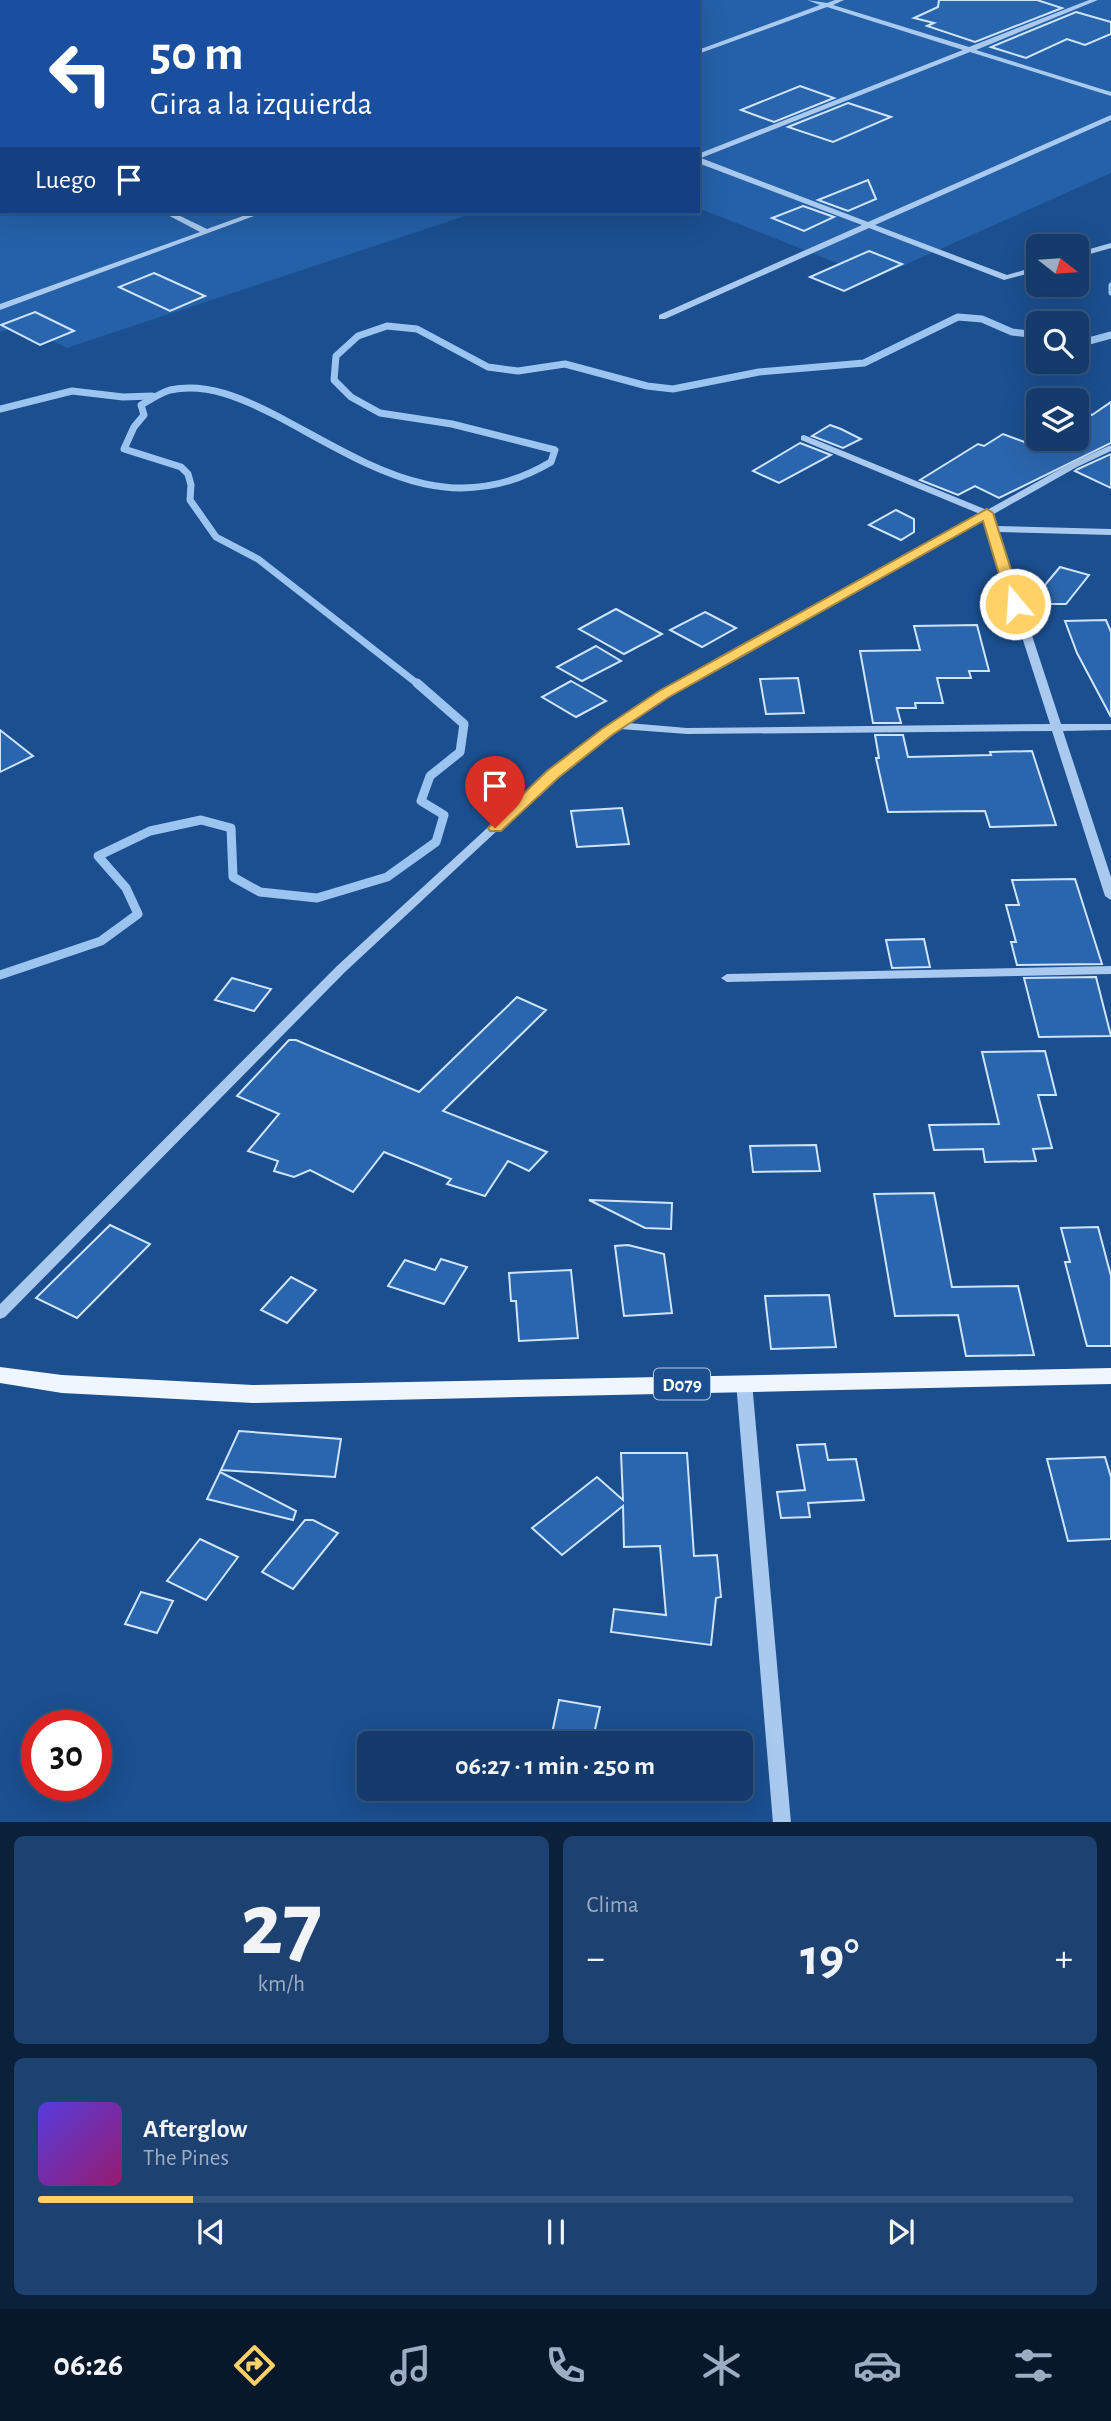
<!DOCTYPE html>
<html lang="es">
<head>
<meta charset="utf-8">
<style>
	:root { --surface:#143b6b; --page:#1d4271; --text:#f1f3f6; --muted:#9dadc1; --line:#33557e; --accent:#ffd166 }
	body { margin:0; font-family:"Alegreya Sans",sans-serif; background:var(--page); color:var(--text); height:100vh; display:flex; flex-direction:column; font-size:26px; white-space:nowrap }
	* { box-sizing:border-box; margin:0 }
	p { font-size:23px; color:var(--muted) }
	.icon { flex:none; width:38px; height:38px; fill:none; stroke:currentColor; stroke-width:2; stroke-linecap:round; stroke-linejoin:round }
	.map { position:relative; height:1822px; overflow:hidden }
	.drawer { display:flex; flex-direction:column; gap:14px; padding:14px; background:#0b203b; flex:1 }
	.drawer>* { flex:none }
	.hud { position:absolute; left:0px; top:0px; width:700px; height:214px; box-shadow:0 7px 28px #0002,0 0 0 2px var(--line); background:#1a4fa0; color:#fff; overflow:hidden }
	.needle { width:46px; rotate:107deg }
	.controls { position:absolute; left:1026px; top:234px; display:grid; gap:14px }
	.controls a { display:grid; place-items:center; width:63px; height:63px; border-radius:10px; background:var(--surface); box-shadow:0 7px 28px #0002,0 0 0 2px var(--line); font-size:35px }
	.speed { position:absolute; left:21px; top:1710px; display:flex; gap:14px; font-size:35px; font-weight:700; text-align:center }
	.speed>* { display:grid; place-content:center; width:91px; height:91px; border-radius:50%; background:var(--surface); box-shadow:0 7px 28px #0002,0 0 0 2px var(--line); line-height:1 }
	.speed .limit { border:10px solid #d22; background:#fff; color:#111 }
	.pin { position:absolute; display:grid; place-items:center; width:60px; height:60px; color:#fff; margin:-72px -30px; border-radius:50% 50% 50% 0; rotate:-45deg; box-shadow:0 0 7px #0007 }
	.pin .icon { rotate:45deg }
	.me { position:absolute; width:77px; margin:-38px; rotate:342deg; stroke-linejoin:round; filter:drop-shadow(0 0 5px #0008) }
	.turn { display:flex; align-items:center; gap:24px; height:147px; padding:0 35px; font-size:32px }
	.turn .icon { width:91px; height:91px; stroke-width:2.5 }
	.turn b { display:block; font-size:49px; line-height:60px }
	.then { display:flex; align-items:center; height:66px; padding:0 35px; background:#0003; gap:14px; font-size:26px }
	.big { font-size:52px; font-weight:700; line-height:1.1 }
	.drawer .tile { flex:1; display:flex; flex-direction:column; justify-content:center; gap:10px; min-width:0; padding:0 24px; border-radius:10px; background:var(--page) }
	.drawer .dial { align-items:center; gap:0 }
	.dial b { font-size:91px; line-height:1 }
	.song { display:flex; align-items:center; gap:21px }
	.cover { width:84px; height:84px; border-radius:10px; background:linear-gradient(135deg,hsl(250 70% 55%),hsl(320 70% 35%)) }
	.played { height:7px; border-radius:4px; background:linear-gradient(90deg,var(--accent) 15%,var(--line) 15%) }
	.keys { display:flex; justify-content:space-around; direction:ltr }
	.heat { display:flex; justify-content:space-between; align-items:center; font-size:38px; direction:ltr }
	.drawer .tiles { flex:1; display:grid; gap:14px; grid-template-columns:1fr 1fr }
	.tile:last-child { grid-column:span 2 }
	.trip { position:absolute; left:357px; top:1731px; width:396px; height:70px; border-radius:10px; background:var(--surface); box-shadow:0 7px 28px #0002,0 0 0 2px var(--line); font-weight:700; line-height:70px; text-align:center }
	.tab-bar { display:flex; height:112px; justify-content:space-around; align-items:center; background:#08182b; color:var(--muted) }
	.tab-bar .icon { width:49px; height:49px }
	.tab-bar .on { color:var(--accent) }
	.tab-bar b { font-size:32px; color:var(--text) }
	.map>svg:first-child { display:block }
</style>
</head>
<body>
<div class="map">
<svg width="1111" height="1823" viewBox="0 0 1111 1823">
	<rect width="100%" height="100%" fill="#1b4f8f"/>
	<!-- green -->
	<polygon fill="#2461a8" points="0,0 1111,0 1111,173 875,278 698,208 698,2 2,2 2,212 477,212 67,348 21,325 0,332"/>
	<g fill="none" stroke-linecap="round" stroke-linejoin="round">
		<!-- stream-far2 -->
		<polyline stroke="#9cc4f0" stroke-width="5" points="1111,285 1111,293"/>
		<!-- stream-far1 -->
		<g stroke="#9cc4f0" stroke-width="7">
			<polyline points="1076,340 1089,341 1111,335"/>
			<polyline points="0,409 72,391 123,397 152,396"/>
			<path d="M419 685 258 559 216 537 190 500 191 485 188 474 181 467 124 449 134 427 144 415 141 405C150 400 160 393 170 390 207 382 244 399 277 416 368 464 448 523 551 462L555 450 452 424 380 413 351 397 334 380 336 356 358 336 387 326 417 329 488 367 518 371 565 364 647 386 673 389 759 372 864 363 958 317 982 319 1012 332 1038 335"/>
		</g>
		<!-- stream -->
		<polyline stroke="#9cc4f0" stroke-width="9" points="0,975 101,941 138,914 126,888 98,856 150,831 201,820 231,828 233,877 260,892 317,898 387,877 436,842 444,815 421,801 430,776 460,752 464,724 417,683"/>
	</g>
	<!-- building -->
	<g fill="#2a66ad" stroke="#cfe3fa" stroke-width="2">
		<polygon points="939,0 1037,0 1062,8 975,42 927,26 934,23 914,18 938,7"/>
		<polygon points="1076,12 1111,22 1111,34 1085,45 1067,39 1026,58 991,47"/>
		<polygon points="800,86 834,98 774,122 741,110"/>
		<polygon points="848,103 891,117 833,142 788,127"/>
		<polygon points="868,180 876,199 848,211 818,200"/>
		<polygon points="803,206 834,217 804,231 772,218"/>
		<polygon points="869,251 902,264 844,291 810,277"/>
		<polygon points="154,273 205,296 170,311 119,287"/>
		<polygon points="35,312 74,331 40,345 1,325"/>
		<polygon points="1111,402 1111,443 999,498 975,486 958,495 920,480 978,444 984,446 1003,434 1035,446 1045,440 1076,439 1076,409 1092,415"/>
		<polygon points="830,425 841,429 861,439 843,448 812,436"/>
		<polygon points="800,443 831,455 779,483 753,471"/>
		<polygon points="1111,454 1111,488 1075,471 1078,469"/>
		<polygon points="896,510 914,519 914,532 901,540 869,525"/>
		<polygon points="1060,567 1089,575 1066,604 1029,604"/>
		<polygon points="616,609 662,634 624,654 579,629"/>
		<polygon points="705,612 736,628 702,647 670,630"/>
		<polygon points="1106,620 1111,632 1111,717 1077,653 1065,621"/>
		<polygon points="977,625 989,671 969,671 971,678 937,678 943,703 915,703 916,708 897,708 901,723 873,723 860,651 920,650 914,626"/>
		<polygon points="596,646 621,661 582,681 557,667"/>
		<polygon points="798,678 804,713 766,714 760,679"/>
		<polygon points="571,681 606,701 576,717 542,697"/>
		<polygon points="0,730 33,756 0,772"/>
		<polygon points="875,735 903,735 908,757 991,755 990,752 1032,751 1056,825 990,827 985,811 888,812 876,758 879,758"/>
		<polygon points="622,808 629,844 577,847 571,811"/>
		<polygon points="1075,879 1102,964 1017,965 1011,942 1016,942 1006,905 1019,905 1012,880"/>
		<polygon points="924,939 930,967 892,968 886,940"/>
		<polygon points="1096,977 1111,1036 1039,1037 1024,978"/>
		<polygon points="232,978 271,989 254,1011 215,1000"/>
		<polygon points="517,997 546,1010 443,1111 547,1152 529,1171 508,1161 485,1196 447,1184 451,1179 384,1152 353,1192 310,1170 294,1177 274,1171 278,1161 248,1151 279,1114 237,1096 289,1040 296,1040 419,1092"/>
		<polygon points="1045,1051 1056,1095 1038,1095 1052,1148 1033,1149 1036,1161 985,1162 983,1149 934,1150 929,1125 999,1124 982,1052"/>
		<polygon points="816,1145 820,1171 753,1172 750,1146"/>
		<polygon points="934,1193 952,1287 1018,1286 1034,1355 966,1356 958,1315 895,1316 874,1194"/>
		<polygon points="589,1200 672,1203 671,1229 645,1228"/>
		<polygon points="110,1225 150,1244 77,1318 36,1298"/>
		<polygon points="1098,1227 1111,1276 1111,1346 1087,1346 1065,1262 1070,1262 1061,1228"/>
		<polygon points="628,1245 664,1254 672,1313 624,1316 615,1246"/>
		<polygon points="441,1259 467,1267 444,1304 388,1286 405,1260 435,1270"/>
		<polygon points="571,1270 578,1338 519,1341 516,1301 511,1301 509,1273"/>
		<polygon points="291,1277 316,1290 287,1323 261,1310"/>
		<polygon points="829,1295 836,1347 771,1349 765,1296"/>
		<polygon points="239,1431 341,1439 335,1477 221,1470"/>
		<polygon points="825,1444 828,1460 856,1459 864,1500 808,1503 810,1517 781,1518 777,1492 805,1490 797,1445"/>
		<polygon points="621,1453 687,1453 694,1556 717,1555 721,1597 716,1598 711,1645 611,1632 614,1609 666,1615 660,1546 624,1547 623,1506 562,1555 532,1528 597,1477 623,1500"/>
		<polygon points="1105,1457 1111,1477 1111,1539 1068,1541 1047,1459"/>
		<polygon points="220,1472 296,1511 293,1520 207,1499"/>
		<polygon points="305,1520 313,1520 338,1533 293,1589 262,1572"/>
		<polygon points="200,1539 238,1557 206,1600 167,1581"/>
		<polygon points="141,1592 173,1601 157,1633 125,1624"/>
		<polygon points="559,1700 600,1707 592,1743 550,1743"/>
	</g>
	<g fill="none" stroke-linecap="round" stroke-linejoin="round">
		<!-- minor -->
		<g fill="#a9c9ee" fill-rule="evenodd">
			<polygon points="266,0 277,2 268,2"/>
			<polygon points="570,0 579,0 568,2"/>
			<polygon points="807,0 827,3 835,0 844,0 833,5 969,47 1089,0 1098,0 976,50 1111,92 1111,96 970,52 701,158 868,222 1111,115 1111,120 875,225 1007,275 1038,266 1038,271 1004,280 869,228 665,319 659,319 659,315 862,225 698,163 698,154 963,50 827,7 698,54 698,50 820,5"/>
			<rect x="0" y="22" width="2" height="4"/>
			<polygon points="0,96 2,96 0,101"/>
			<rect x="0" y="130" width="2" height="5"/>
			<rect x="0" y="192" width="2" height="4"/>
			<polygon points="162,212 172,212 207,229 254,212 265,212 0,310 0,304 200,232"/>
			<polygon points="1111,243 1111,248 1076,258 1076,253"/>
			<path d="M804 435 987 510 1071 463 1111 445V451L1077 467 992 515 996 526 1111 529V535L998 532 1061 724H1111V730L1063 731 1111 877V900L1105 896 1052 731 687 734 620 729 556 776 345 972 5 1317 0 1319V1304L337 966 548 772 603 730 660 692 980 514 801 440V436ZM984 519 1050 724 687 728 628 723 668 696Z"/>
			<polygon points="1111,966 1111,974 727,982 721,978 727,974"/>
			<polygon points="744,1376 749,1378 752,1382 791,1823 773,1823 736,1382 739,1378"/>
		</g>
		<!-- major -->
		<polygon fill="#f0f6ff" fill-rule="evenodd" points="0,1367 62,1375 253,1385 1111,1368 1111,1384 253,1403 62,1393 0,1383"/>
	</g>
	<!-- route -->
	<polygon fill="#ffd166" stroke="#a68842" stroke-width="2" points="987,509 993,513 1022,604 1020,606 1010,606 1008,604 983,521 669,697 612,735 558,778 501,831 490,831 488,828 547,771 602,729 659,691"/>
	<g text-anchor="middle" stroke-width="7" stroke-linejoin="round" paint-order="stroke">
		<!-- shield labels -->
		<rect fill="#1b4f8f" stroke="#bbcadd" stroke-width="2" x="654" y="1368.5" width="56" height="31" rx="5"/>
		<g font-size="19" font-weight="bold" fill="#fff">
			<text x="682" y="1391">D079</text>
		</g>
	</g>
</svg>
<div class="controls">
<a><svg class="needle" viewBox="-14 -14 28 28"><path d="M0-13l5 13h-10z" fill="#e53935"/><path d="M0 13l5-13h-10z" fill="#9dadc1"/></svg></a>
<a><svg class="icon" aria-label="search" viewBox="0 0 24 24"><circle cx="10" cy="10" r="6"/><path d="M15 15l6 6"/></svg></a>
<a><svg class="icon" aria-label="layers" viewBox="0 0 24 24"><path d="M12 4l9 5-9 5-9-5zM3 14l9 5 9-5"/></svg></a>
</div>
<div class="speed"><div class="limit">30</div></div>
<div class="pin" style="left:495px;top:828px;background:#d93025"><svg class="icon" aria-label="arrive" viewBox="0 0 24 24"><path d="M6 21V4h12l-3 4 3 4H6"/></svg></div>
<svg class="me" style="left:1015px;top:604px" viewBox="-20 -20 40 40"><circle r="17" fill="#ffd166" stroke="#fff" stroke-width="3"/><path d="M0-11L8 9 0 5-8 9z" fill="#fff"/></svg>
<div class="trip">06:27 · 1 min · 250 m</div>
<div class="hud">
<div class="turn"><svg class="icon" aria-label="left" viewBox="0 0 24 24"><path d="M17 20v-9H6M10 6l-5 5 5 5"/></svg><div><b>50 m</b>Gira a la izquierda</div></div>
<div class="then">Luego<svg class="icon" aria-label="arrive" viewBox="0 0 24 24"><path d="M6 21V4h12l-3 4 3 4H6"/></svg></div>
</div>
</div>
<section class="drawer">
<div class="tiles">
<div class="tile dial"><b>27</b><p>km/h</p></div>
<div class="tile"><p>Clima</p>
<div class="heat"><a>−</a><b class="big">19°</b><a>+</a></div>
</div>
<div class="tile">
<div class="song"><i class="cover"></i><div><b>Afterglow</b><p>The Pines</p></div></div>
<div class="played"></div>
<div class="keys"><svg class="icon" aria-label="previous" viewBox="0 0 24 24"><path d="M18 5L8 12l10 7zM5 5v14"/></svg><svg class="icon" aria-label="pause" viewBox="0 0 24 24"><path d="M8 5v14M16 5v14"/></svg><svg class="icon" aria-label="next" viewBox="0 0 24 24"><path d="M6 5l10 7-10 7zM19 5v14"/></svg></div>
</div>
</div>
</section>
<nav class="tab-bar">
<b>06:26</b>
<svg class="icon on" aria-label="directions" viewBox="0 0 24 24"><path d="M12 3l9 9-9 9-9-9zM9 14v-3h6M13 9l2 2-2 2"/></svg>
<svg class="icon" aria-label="music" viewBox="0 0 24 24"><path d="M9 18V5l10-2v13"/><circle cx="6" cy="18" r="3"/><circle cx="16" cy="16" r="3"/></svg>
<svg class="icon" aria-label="phone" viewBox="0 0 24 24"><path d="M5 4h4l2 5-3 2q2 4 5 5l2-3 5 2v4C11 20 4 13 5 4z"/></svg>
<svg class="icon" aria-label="climate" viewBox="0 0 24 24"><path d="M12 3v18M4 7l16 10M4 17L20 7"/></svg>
<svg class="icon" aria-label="car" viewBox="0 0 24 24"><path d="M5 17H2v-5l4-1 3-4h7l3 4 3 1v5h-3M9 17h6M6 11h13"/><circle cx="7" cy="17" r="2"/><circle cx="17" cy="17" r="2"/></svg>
<svg class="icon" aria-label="filters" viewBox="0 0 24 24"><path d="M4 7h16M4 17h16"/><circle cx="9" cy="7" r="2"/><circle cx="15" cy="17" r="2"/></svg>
</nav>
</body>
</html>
